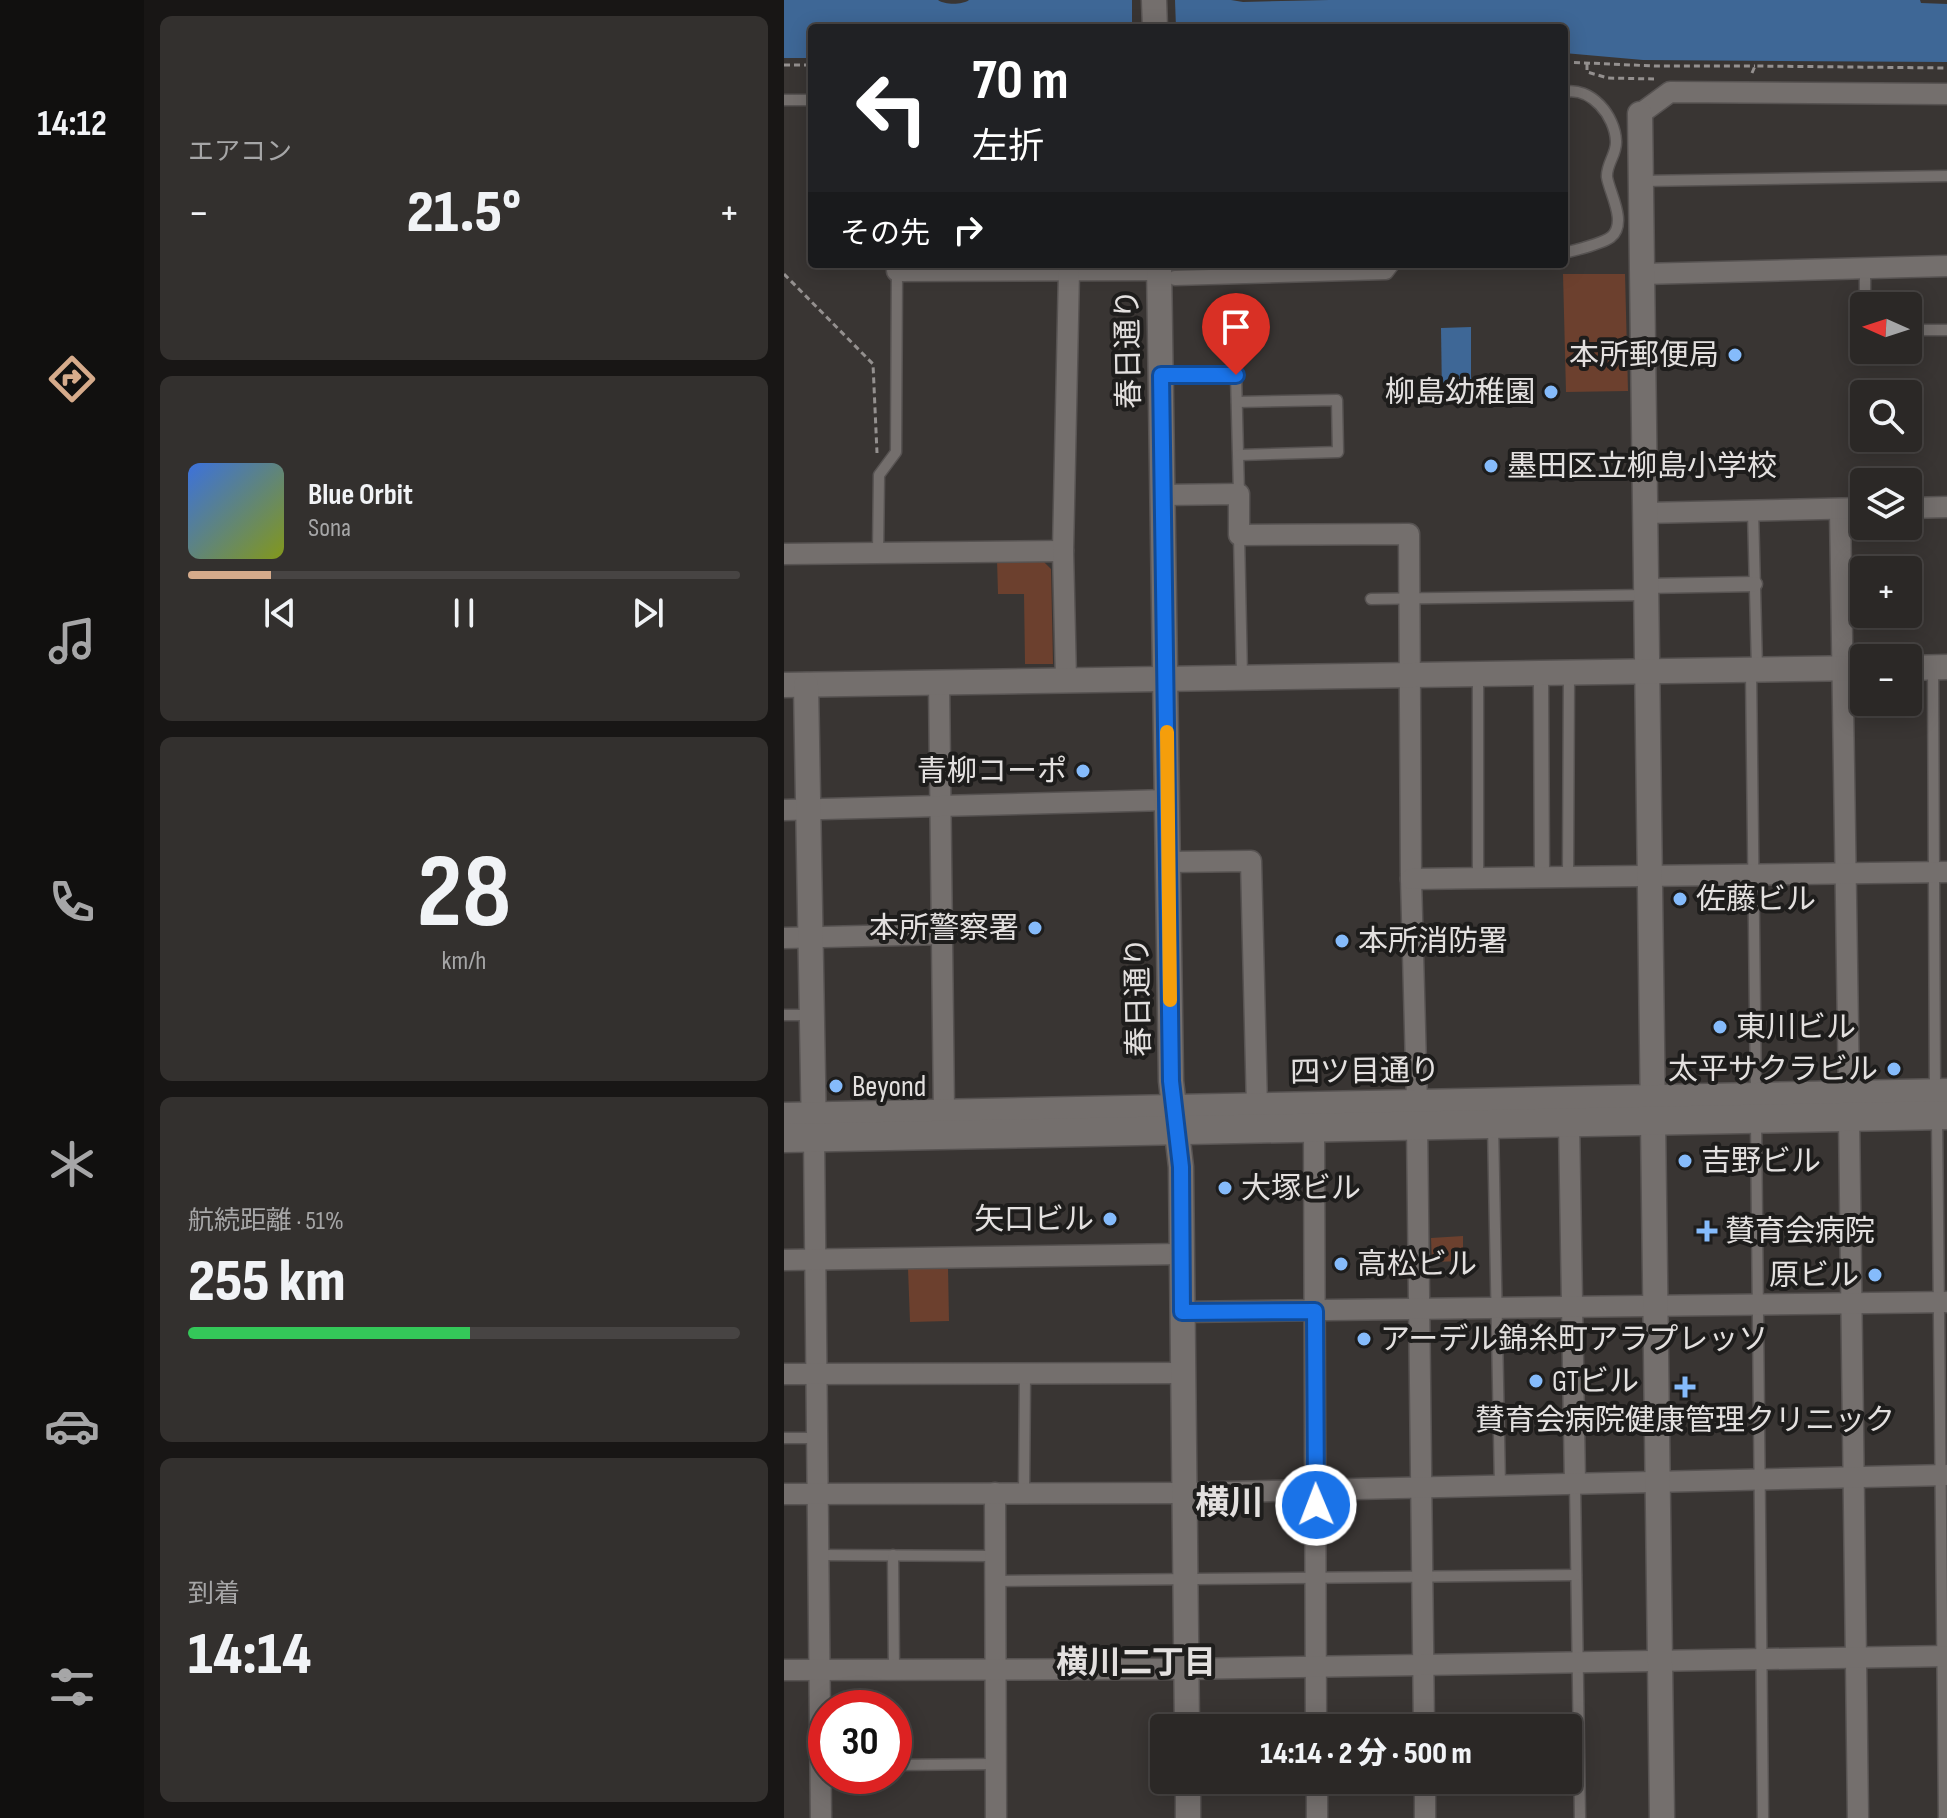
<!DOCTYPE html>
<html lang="ja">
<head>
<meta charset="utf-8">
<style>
	:root { --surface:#2b2826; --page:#33302e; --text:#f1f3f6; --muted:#a6a6a7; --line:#474443; --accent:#d6ab8b }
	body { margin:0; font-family:"Sofia Sans Condensed","Noto Sans JP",sans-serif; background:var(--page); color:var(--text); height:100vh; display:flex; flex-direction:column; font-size:30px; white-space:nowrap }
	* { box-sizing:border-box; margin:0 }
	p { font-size:26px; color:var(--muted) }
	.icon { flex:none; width:44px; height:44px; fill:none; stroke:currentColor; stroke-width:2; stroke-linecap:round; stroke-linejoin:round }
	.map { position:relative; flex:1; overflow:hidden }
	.drawer { display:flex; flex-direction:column; gap:16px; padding:16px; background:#181615; width:640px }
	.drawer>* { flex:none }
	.banner { position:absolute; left:24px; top:24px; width:760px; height:244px; border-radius:8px; box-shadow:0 4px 20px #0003,0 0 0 2px var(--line); background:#202124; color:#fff; overflow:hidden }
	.needle { width:52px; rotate:273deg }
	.buttons { position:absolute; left:1066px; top:292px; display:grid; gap:16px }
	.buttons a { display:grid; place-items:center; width:72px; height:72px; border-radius:8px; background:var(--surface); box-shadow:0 4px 20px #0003,0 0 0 2px var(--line); font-size:40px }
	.speed { position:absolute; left:24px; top:1690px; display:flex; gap:16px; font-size:40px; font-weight:700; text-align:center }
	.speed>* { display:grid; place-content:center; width:104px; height:104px; border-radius:50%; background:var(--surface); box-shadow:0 4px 20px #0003,0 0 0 2px var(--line); line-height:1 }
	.speed .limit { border:12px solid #d22; background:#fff; color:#111 }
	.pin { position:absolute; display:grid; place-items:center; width:68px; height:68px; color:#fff; margin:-82px -34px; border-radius:50% 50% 50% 0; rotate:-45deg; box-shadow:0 0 8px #0007 }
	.pin .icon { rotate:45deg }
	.me { position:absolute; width:88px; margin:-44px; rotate:359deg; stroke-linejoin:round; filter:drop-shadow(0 0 6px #0008) }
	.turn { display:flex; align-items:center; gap:28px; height:168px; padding:0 32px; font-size:36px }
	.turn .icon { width:104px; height:104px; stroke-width:2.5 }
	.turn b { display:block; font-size:56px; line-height:68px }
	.then { display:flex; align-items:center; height:76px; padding:0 32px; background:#0003; gap:16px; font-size:30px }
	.big { font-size:60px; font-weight:800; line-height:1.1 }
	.drawer .card { flex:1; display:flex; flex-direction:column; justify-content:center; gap:12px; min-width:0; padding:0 28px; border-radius:12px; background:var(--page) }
	.drawer .dial { align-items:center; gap:0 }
	.dial b { font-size:104px; line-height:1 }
	.song { display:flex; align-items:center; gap:24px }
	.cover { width:96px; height:96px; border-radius:12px; background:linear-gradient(135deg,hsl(220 70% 55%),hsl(70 70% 35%)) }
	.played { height:8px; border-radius:4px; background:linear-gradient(90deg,var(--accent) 15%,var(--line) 15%) }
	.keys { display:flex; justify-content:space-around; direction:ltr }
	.heat { display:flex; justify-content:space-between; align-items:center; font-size:44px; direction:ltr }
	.charge { height:12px; border-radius:6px; background:linear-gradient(90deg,#34c759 51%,var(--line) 0) }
	.trip { position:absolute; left:366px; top:1714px; width:432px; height:80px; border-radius:8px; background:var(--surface); box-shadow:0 4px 20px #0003,0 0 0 2px var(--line); font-weight:800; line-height:80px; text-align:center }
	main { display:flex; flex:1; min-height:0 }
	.menu { display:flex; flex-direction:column; width:144px; justify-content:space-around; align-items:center; background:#11100f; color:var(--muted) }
	.menu .icon { width:56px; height:56px }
	.menu .current { color:var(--accent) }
	.menu b { font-size:36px; color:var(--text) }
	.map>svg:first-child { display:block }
</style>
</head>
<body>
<main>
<nav class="menu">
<b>14:12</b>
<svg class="icon current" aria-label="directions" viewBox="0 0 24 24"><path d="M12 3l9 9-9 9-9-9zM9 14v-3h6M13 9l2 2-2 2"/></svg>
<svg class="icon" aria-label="music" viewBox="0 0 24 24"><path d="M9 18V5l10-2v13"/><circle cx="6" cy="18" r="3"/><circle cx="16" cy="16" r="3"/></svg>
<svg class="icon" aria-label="phone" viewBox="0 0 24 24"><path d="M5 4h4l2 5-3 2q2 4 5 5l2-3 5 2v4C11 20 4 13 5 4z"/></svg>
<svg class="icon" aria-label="climate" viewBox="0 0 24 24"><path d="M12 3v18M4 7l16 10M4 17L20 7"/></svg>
<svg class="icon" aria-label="car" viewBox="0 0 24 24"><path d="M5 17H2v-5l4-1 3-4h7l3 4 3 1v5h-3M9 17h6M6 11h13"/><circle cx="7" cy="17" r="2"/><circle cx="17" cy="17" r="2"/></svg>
<svg class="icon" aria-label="filters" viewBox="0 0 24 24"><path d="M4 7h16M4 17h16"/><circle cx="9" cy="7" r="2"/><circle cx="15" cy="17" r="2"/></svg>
</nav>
<section class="drawer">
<div class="card"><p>エアコン</p>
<div class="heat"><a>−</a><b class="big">21.5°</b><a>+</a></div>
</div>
<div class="card">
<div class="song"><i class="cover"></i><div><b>Blue Orbit</b><p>Sona</p></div></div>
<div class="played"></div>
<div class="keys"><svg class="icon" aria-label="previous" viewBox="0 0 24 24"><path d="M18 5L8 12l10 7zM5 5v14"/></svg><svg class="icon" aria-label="pause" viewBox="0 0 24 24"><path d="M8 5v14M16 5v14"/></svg><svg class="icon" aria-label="next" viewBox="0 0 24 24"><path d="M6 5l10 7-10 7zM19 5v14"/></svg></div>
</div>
<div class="card dial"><b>28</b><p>km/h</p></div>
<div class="card"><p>航続距離 · 51%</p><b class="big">255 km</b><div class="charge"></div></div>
<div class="card"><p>到着</p><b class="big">14:14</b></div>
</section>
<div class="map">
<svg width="1163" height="1818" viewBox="0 0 1163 1818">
	<rect width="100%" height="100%" fill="#393533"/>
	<!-- green -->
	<g fill="#6c402e">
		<polygon points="779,274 841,274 844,391 782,392"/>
		<polygon points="256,558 267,569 269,664 241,664 240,594 214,594 213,559"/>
		<polygon points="679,1236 679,1261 648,1262 647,1238"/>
		<polygon points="164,1267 165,1321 126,1322 124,1268"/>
	</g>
	<!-- water -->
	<g fill="#3e6796">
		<path d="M0 0H154C161 5 178 5 185 0H447L459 2 545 0H1136L1137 3 1163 4V62L859 60 780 53V28H28V58H0Z"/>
		<polygon points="687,327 687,396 658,396 657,328"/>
	</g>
	<!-- pier -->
	<polygon fill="#393533" points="348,0 391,0 392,28 348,28"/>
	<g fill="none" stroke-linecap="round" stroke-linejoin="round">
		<defs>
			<g id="service">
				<path d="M780 92C807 86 831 116 832 141 833 154 822 164 823 177 825 192 844 223 827 237 818 244 792 250 780 253"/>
				<polyline points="0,100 28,100"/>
				<polyline points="857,181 1163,176"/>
				<polyline points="1081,269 1081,306"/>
				<polyline points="1124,330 1163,330"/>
				<polyline points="379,375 452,375 455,494"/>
				<polyline points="453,402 553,400 554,452 455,455"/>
				<polyline points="969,511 973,669"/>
				<polyline points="455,535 458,677"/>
				<polyline points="94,553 95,475 112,452 113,270"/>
				<polyline points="587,599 861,595"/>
				<polyline points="1149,667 1151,1091"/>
				<polyline points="967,671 972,1095"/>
				<polyline points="784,878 785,673"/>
				<polyline points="694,879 694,675"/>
				<polyline points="0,1015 27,1015"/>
				<polyline points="1153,1118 1160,1818"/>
				<polyline points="972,1120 979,1818"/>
				<polyline points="709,1125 716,1486"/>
				<polyline points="0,1438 33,1438"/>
				<polyline points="791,1484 796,1818"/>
				<polyline points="240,1493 241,1374"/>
				<polyline points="34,1555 212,1556"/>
				<polyline points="109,1555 110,1670"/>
				<polyline points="211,1581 792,1575"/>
				<polyline points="640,1724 794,1722"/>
				<polyline points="110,1765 212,1764"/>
			</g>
			<g id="pedestrian">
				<polyline points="391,278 602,272 608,264"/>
				<polyline points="861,586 971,584"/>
				<polyline points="757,685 758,878"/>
			</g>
			<g id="minor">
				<polyline points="856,114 886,92 1163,94"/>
				<polyline points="113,271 375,270"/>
				<polyline points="858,274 1163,266"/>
				<polyline points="378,495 455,494 455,535 625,534 627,879 633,1104"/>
				<polyline points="1124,508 1163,507"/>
				<polyline points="1056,509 1065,1095"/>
				<polyline points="861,513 1080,508"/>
				<polyline points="0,554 279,551"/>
				<polyline points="282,680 279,551 285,271"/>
				<polyline points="155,682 160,1113"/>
				<polyline points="0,810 384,800"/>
				<polyline points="384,862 467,861 473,1108"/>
				<polyline points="627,879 1163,872"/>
				<polyline points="0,938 160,934"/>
				<polyline points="1065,1117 1074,1818"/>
				<polyline points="785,1121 791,1484"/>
				<polyline points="633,1124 640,1728"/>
				<polyline points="530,1126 532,1728"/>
				<polyline points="30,1137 37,1818"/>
				<polyline points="0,1260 397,1254"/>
				<polyline points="398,1312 1163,1302"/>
				<polyline points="0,1374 399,1373"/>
				<polyline points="211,1493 212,1818"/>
				<polyline points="0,1494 400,1493 1163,1475"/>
				<polyline points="0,1670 402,1669 1163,1656"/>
				<polyline points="533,1780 533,1818"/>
				<polyline points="641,1780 641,1818"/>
			</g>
			<g id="tertiary">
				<polyline points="370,0 371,28"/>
				<polyline points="856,114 878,1818"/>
				<polyline points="375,264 387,1081 397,1167 403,1728"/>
				<polyline points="1124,668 1163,667"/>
				<polyline points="0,685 1080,668"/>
				<polyline points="22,685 30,1135"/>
				<polyline points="404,1780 404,1818"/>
			</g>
			<g id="secondary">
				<polyline points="0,1117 1163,1093"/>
				<polyline points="0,1138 1163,1115"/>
			</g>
		</defs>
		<!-- service casing -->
		<use href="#service" stroke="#575352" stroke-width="13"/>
		<!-- pedestrian casing -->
		<use href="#pedestrian" stroke="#575352" stroke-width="17"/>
		<!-- minor casing -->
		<use href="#minor" stroke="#575352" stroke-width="23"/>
		<!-- tertiary casing -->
		<use href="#tertiary" stroke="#575352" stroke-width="27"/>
		<!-- secondary casing -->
		<use href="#secondary" stroke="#575352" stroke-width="31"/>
		<!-- path -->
		<g stroke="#94908f" stroke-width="3" stroke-dasharray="6 4" stroke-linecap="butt">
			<polyline points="780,62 870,66 971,66"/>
			<polyline points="803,64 803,72 824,78 870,79"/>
			<polyline points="0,65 28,65"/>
			<polyline points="968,73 971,66 1163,68"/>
			<polyline points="0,274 89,364 93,453"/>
		</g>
		<!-- service -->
		<use href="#service" stroke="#746f6d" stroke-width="10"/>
		<!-- pedestrian -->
		<use href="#pedestrian" stroke="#746f6d" stroke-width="14"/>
		<!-- minor -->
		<use href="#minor" stroke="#746f6d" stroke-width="20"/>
		<!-- tertiary -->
		<use href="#tertiary" stroke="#746f6d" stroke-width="24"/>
		<!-- secondary -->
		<use href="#secondary" stroke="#746f6d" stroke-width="28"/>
	</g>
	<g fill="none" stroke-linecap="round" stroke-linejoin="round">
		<defs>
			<polyline id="route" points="452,375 377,375 387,1081 397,1167 398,1312 531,1311 532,1505"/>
		</defs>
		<!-- route casing -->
		<use href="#route" stroke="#114b97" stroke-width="20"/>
		<!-- route -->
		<use href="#route" stroke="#1a73e8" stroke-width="14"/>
		<!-- slow -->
		<polyline stroke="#f59e0b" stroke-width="14" points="383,732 386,1000"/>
	</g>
	<!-- markers -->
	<g fill="#85bbfb" stroke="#1e1d1c" stroke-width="3">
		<circle cx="951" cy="355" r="8"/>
		<circle cx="767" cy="392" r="8"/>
		<circle cx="707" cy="466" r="8"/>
		<circle cx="299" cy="771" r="8"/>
		<circle cx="896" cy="899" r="8"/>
		<circle cx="251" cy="928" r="8"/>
		<circle cx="558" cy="941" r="8"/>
		<circle cx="936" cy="1027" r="8"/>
		<circle cx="1110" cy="1069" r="8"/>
		<circle cx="52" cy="1086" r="8"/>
		<circle cx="901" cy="1161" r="8"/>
		<circle cx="441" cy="1188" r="8"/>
		<circle cx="326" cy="1219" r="8"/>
		<path d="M919 1219h8v8h8v8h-8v8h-8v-8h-8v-8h8z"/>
		<circle cx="557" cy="1264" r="8"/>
		<circle cx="1091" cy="1275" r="8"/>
		<circle cx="580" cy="1339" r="8"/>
		<circle cx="752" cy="1381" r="8"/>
		<path d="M897 1375h8v8h8v8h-8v8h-8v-8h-8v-8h8z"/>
	</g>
	<g text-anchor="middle" stroke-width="8" stroke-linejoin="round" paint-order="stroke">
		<!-- street labels -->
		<g font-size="30" fill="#e3e0df" stroke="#1e1d1c">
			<text transform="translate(344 349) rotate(-91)" y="10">春日通り</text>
			<text transform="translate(354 997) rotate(-91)" y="10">春日通り</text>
			<text transform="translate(581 1071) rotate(-1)" y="10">四ツ目通り</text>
		</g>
		<!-- poi labels -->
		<g font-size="30" fill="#e3e0df" stroke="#1e1d1c" text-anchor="start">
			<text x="935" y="365" text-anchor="end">本所郵便局</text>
			<text x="751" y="402" text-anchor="end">柳島幼稚園</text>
			<text x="723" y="476">墨田区立柳島小学校</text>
			<text x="283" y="781" text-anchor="end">青柳コーポ</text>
			<text x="912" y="909">佐藤ビル</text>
			<text x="235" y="938" text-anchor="end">本所警察署</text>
			<text x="574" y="951">本所消防署</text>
			<text x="952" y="1037">東川ビル</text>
			<text x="1094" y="1079" text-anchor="end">太平サクラビル</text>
			<text x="68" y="1096">Beyond</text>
			<text x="917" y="1171">吉野ビル</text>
			<text x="457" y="1198">大塚ビル</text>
			<text x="310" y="1229" text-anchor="end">矢口ビル</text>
			<text x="941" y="1241">賛育会病院</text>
			<text x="573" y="1274">高松ビル</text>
			<text x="1075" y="1285" text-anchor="end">原ビル</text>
			<text x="596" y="1349">アーデル錦糸町アラプレッソ</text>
			<text x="768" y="1391">GTビル</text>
			<text x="901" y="1430" text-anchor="middle">賛育会病院健康管理クリニック</text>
		</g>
		<!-- neighbourhood labels -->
		<g font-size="32" font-weight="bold" fill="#e3e0df" stroke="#1e1d1c">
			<text x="352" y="1673">横川二丁目</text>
		</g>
		<!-- quarter labels -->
		<g font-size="34" font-weight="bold" fill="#e3e0df" stroke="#1e1d1c">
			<text x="445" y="1514">横川</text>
		</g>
	</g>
</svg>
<div class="buttons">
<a><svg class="needle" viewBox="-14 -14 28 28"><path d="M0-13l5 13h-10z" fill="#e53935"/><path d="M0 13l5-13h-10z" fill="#a6a6a7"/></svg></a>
<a><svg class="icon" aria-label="search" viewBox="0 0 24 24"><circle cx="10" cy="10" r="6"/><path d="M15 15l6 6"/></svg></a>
<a><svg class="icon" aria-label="layers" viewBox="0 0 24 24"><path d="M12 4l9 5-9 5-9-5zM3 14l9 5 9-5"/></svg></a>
<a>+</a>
<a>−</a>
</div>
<div class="speed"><div class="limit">30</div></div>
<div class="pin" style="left:452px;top:375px;background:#d93025"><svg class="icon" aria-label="arrive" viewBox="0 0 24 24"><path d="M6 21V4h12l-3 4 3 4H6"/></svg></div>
<svg class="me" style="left:532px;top:1505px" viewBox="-20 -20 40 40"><circle r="17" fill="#1a73e8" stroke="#fff" stroke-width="3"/><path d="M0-11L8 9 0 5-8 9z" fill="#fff"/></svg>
<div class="trip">14:14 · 2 分 · 500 m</div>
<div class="banner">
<div class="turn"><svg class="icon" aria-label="left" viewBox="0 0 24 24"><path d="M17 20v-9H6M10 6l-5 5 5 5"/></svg><div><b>70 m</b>左折</div></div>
<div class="then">その先<svg class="icon" aria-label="right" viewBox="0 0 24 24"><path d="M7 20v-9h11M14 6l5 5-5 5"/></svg></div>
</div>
</div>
</main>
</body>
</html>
